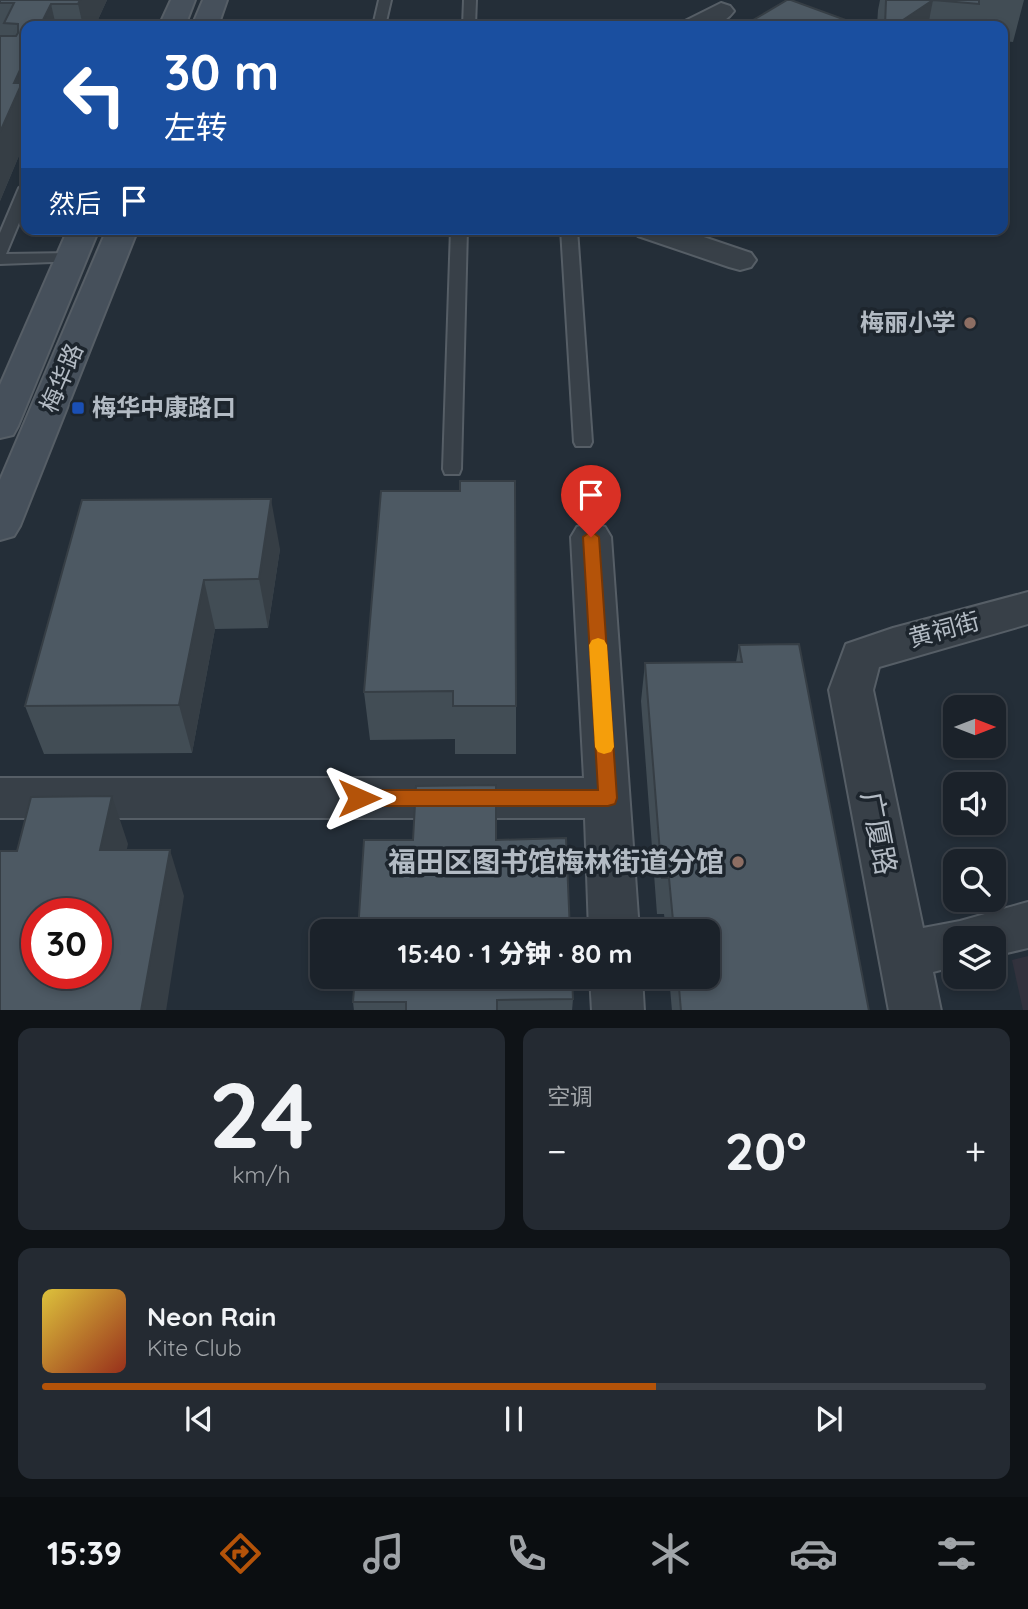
<!DOCTYPE html>
<html lang="zh">
<head>
<meta charset="utf-8">
<style>
	:root { --surface:#1b222a; --page:#242a32; --text:#f1f3f6; --muted:#a0a4a8; --line:#393f47; --accent:#b45309 }
	body { margin:0; font-family:Quicksand,"Noto Sans SC",sans-serif; background:var(--page); color:var(--text); height:100vh; display:flex; flex-direction:column; font-size:26px; white-space:nowrap }
	* { box-sizing:border-box; margin:0 }
	p { font-size:23px; color:var(--muted) }
	.icon { flex:none; width:38px; height:38px; fill:none; stroke:currentColor; stroke-width:2; stroke-linecap:round; stroke-linejoin:round }
	.map { position:relative; height:1010px; overflow:hidden }
	.side { display:flex; flex-direction:column; gap:18px; padding:18px; background:#0f1317; flex:1 }
	.side>* { flex:none }
	.guide { position:absolute; left:21px; top:21px; width:987px; height:214px; border-radius:14px; box-shadow:0 4px 10px #0003,0 0 0 2px var(--line); background:#1a4fa0; color:#fff; overflow:hidden }
	.needle { width:46px; rotate:90deg }
	.tools { position:absolute; left:943px; top:695px; display:grid; gap:14px }
	.tools a { display:grid; place-items:center; width:63px; height:63px; border-radius:14px; background:var(--surface); box-shadow:0 4px 10px #0003,0 0 0 2px var(--line); font-size:35px }
	.speed { position:absolute; left:21px; top:898px; display:flex; gap:14px; font-size:35px; font-weight:700; text-align:center }
	.speed>* { display:grid; place-content:center; width:91px; height:91px; border-radius:50%; background:var(--surface); box-shadow:0 4px 10px #0003,0 0 0 2px var(--line); line-height:1 }
	.speed .limit { border:10px solid #d22; background:#fff; color:#111 }
	.pin { position:absolute; display:grid; place-items:center; width:60px; height:60px; color:#fff; margin:-72px -30px; border-radius:50% 50% 50% 0; rotate:-45deg; box-shadow:0 0 7px #0007 }
	.pin .icon { rotate:45deg }
	.me { position:absolute; width:77px; margin:-38px; rotate:90deg; stroke-linejoin:round; filter:drop-shadow(0 0 5px #0008) }
	.turn { display:flex; align-items:center; gap:24px; height:147px; padding:0 28px; font-size:32px }
	.turn .icon { width:91px; height:91px; stroke-width:2.5 }
	.turn b { display:block; font-size:49px; line-height:60px }
	.then { display:flex; align-items:center; height:66px; padding:0 28px; background:#0003; gap:14px; font-size:26px }
	.big { font-size:52px; font-weight:800; line-height:1.1 }
	.side .widget { flex:1; display:flex; flex-direction:column; justify-content:center; gap:10px; min-width:0; padding:0 24px; border-radius:14px; background:var(--page) }
	.side .dial { align-items:center; gap:0 }
	.dial b { font-size:91px; line-height:1 }
	.song { display:flex; align-items:center; gap:21px }
	.cover { width:84px; height:84px; border-radius:10px; background:linear-gradient(135deg,hsl(50 70% 55%),hsl(10 70% 35%)) }
	.played { height:7px; border-radius:4px; background:linear-gradient(90deg,var(--accent) 65%,var(--line) 65%) }
	.keys { display:flex; justify-content:space-around; direction:ltr }
	.heat { display:flex; justify-content:space-between; align-items:center; font-size:38px; direction:ltr }
	.side .tiles { flex:1; display:grid; gap:18px; grid-template-columns:1fr 1fr }
	.widget:last-child { grid-column:span 2 }
	.trip { position:absolute; left:310px; top:919px; width:410px; height:70px; border-radius:14px; background:var(--surface); box-shadow:0 4px 10px #0003,0 0 0 2px var(--line); font-weight:800; line-height:70px; text-align:center }
	.dock { display:flex; height:112px; justify-content:space-around; align-items:center; background:#0b0e11; color:var(--muted) }
	.dock .icon { width:49px; height:49px }
	.dock .active { color:var(--accent) }
	.dock b { font-size:32px; color:var(--text) }
	.map>svg:first-child { display:block }
</style>
</head>
<body>
<div class="map">
<svg width="1028" height="1011" viewBox="0 0 1028 1011">
	<rect width="100%" height="100%" fill="#242e38"/>
	<!-- medical -->
	<polygon fill="#32323d" points="1028,956 1028,1010 1023,1010 1012,960"/>
	<g fill="none" stroke-linecap="round" stroke-linejoin="round">
		<defs>
			<g id="lane">
				<polygon points="379,0 391,0 385,26 373,26"/>
				<polygon points="464,0 476,0 475,26 463,26"/>
				<polygon points="26,184 26,206 6,254 72,253 80,258 78,261 0,264 0,233 19,188"/>
				<polygon points="451,229 467,229 461,469 459,474 445,474 443,469"/>
				<polygon points="561,229 577,229 592,442 590,446 576,446 574,442"/>
			</g>
			<g id="street">
				<path d="M721 3 730 6 734 11C722 28 700 27 681 26L685 21Z"/>
				<polygon points="634,229 680,229 751,253 756,260 751,267 740,270 729,267 638,236"/>
				<polygon points="591,523 605,527 611,537 639,931 589,931 585,818 0,818 0,778 584,778 571,537 577,527"/>
				<polygon points="1028,592 1028,624 879,667 873,690 923,928 960,921 1028,902 1028,948 994,956 994,938 956,938 956,966 933,972 941,1011 889,1011 829,690 846,644 893,628"/>
				<polygon points="590,976 642,976 644,1011 592,1011"/>
			</g>
			<g id="secondary">
				<polygon points="171,0 195,0 185,26 159,26"/>
				<polygon points="203,0 227,0 218,26 192,26"/>
				<polygon points="68,229 99,229 18,426 13,435 0,438 0,385"/>
				<polygon points="107,229 138,229 20,526 14,536 0,540 0,480"/>
			</g>
		</defs>
		<!-- lane casing -->
		<use href="#lane" stroke="#565e66" stroke-width="4"/>
		<!-- street casing -->
		<use href="#street" stroke="#565e66" stroke-width="4"/>
		<!-- secondary casing -->
		<use href="#secondary" stroke="#565e66" stroke-width="4"/>
		<!-- lane -->
		<use href="#lane" fill="#384048" fill-rule="evenodd"/>
		<!-- street -->
		<use href="#street" fill="#384048" fill-rule="evenodd"/>
		<!-- secondary -->
		<use href="#secondary" fill="#46505b" fill-rule="evenodd"/>
	</g>
	<!-- wall -->
	<g fill="#424d55">
		<polygon points="0,0 107,0 95,26 26,26 26,139 0,201"/>
		<polygon points="880,0 1024,0 1013,42 1003,41 1003,26 877,26 878,10"/>
		<polygon points="381,491 516,706 516,754 455,754 455,739 370,740 364,692"/>
		<polygon points="82,500 280,549 268,628 215,629 192,753 44,754 25,706"/>
		<polygon points="739,645 869,1011 672,1011 669,976 707,976 707,931 666,931 664,914 657,914 641,701 645,663 736,662"/>
		<polygon points="573,999 572,1011 354,1011 353,1002"/>
	</g>
	<!-- shaded-wall -->
	<g fill="#363e45">
		<polygon points="80,0 107,0 95,26 83,26 78,4"/>
		<polygon points="933,0 928,26 894,26"/>
		<polygon points="51,4 56,26 40,26"/>
		<polygon points="26,57 26,139 0,201 0,132 14,83"/>
		<polygon points="271,499 280,549 268,628 259,579"/>
		<polygon points="204,580 215,629 192,753 179,705"/>
		<polygon points="112,796 128,844 117,896 100,850"/>
		<polygon points="170,850 184,896 166,1011 141,1011"/>
	</g>
	<!-- building -->
	<g fill="#4d5963" stroke="#363e45" stroke-width="2" fill-rule="evenodd">
		<polygon points="0,0 80,0 78,4 51,4 40,26 26,26 26,57 14,83 22,83 0,132 0,36 16,36 18,33 18,24 4,23 14,3 0,3"/>
		<polygon points="787,0 791,0 862,26 743,26"/>
		<polygon points="886,0 979,0 979,4 933,0 894,26 885,26"/>
		<polygon points="460,481 515,481 516,706 453,706 453,691 364,692 381,491 460,491"/>
		<polygon points="271,499 259,579 204,580 179,705 25,706 82,500"/>
		<polygon points="799,644 869,1011 681,1011 678,976 707,976 707,931 674,931 669,878 662,878 645,663 742,662 739,645"/>
		<polygon points="496,785 496,840 566,838 570,931 358,931 364,840 413,840 416,786"/>
		<path d="M112 796 100 850H170L141 1011H0V851H17L31 797ZM37 914H96V973H37Z"/>
		<polygon points="355,976 572,976 573,999 497,1000 497,1011 406,1011 406,1002 353,1002"/>
	</g>
	<!-- route -->
	<polygon fill="#b45309" stroke="#753606" stroke-width="2" points="591,531 599,537 617,798 615,804 608,806 359,806 352,804 350,798 352,792 359,790 598,790 583,537"/>
	<!-- slow -->
	<polygon fill="#f59e0b" points="598,638 604,640 607,645 614,747 611,752 604,754 598,752 595,747 589,645 592,640"/>
	<!-- markers -->
	<g fill="#8d6e63" stroke="#1d252d" stroke-width="2.5">
		<circle cx="970" cy="323" r="7"/>
		<circle cx="738" cy="862" r="7"/>
	</g>
	<rect fill="#1a4fb4" stroke="#1d252d" stroke-width="2.5" x="71" y="401" width="14" height="14" rx="3.5"/>
	<g text-anchor="middle" stroke-width="7" stroke-linejoin="round" paint-order="stroke">
		<!-- poi labels -->
		<g font-size="24" font-weight="bold" fill="#b3bbc4" stroke="#1d252d" text-anchor="end">
			<text x="956" y="331">梅丽小学</text>
			<text x="92" y="416" text-anchor="start">梅华中康路口</text>
		</g>
		<!-- street labels -->
		<g font-size="24" fill="#b3bbc4" stroke="#1d252d">
			<text transform="translate(62 378) rotate(-67)" y="8">梅华路</text>
			<text transform="translate(944 630) rotate(-15)" y="8">黄祠街</text>
		</g>
		<!-- near-street labels -->
		<g font-size="28" fill="#b3bbc4" stroke="#1d252d">
			<text transform="translate(879 833) rotate(79)" y="10">广厦路</text>
		</g>
		<!-- near-poi labels -->
		<g font-size="28" font-weight="bold" fill="#b3bbc4" stroke="#1d252d" text-anchor="end">
			<text x="724" y="872">福田区图书馆梅林街道分馆</text>
		</g>
	</g>
</svg>
<div class="tools">
<a><svg class="needle" viewBox="-14 -14 28 28"><path d="M0-13l5 13h-10z" fill="#e53935"/><path d="M0 13l5-13h-10z" fill="#a0a4a8"/></svg></a>
<a><svg class="icon" aria-label="sound" viewBox="0 0 24 24"><path d="M4 9h4l5-4v14l-5-4H4zM17 9q2 3 0 6"/></svg></a>
<a><svg class="icon" aria-label="search" viewBox="0 0 24 24"><circle cx="10" cy="10" r="6"/><path d="M15 15l6 6"/></svg></a>
<a><svg class="icon" aria-label="layers" viewBox="0 0 24 24"><path d="M12 4l9 5-9 5-9-5zM3 14l9 5 9-5"/></svg></a>
</div>
<div class="speed"><div class="limit">30</div></div>
<div class="pin" style="left:591px;top:537px;background:#d93025"><svg class="icon" aria-label="arrive" viewBox="0 0 24 24"><path d="M6 21V4h12l-3 4 3 4H6"/></svg></div>
<svg class="me" style="left:359px;top:798px" viewBox="-20 -20 40 40"><path d="M0-17L14 15 0 8-14 15z" fill="#b45309" stroke="#fff" stroke-width="4"/></svg>
<div class="trip">15:40 · 1 分钟 · 80 m</div>
<div class="guide">
<div class="turn"><svg class="icon" aria-label="left" viewBox="0 0 24 24"><path d="M17 20v-9H6M10 6l-5 5 5 5"/></svg><div><b>30 m</b>左转</div></div>
<div class="then">然后<svg class="icon" aria-label="arrive" viewBox="0 0 24 24"><path d="M6 21V4h12l-3 4 3 4H6"/></svg></div>
</div>
</div>
<section class="side">
<div class="tiles">
<div class="widget dial"><b>24</b><p>km/h</p></div>
<div class="widget"><p>空调</p>
<div class="heat"><a>−</a><b class="big">20°</b><a>+</a></div>
</div>
<div class="widget">
<div class="song"><i class="cover"></i><div><b>Neon Rain</b><p>Kite Club</p></div></div>
<div class="played"></div>
<div class="keys"><svg class="icon" aria-label="previous" viewBox="0 0 24 24"><path d="M18 5L8 12l10 7zM5 5v14"/></svg><svg class="icon" aria-label="pause" viewBox="0 0 24 24"><path d="M8 5v14M16 5v14"/></svg><svg class="icon" aria-label="next" viewBox="0 0 24 24"><path d="M6 5l10 7-10 7zM19 5v14"/></svg></div>
</div>
</div>
</section>
<nav class="dock">
<b>15:39</b>
<svg class="icon active" aria-label="directions" viewBox="0 0 24 24"><path d="M12 3l9 9-9 9-9-9zM9 14v-3h6M13 9l2 2-2 2"/></svg>
<svg class="icon" aria-label="music" viewBox="0 0 24 24"><path d="M9 18V5l10-2v13"/><circle cx="6" cy="18" r="3"/><circle cx="16" cy="16" r="3"/></svg>
<svg class="icon" aria-label="phone" viewBox="0 0 24 24"><path d="M5 4h4l2 5-3 2q2 4 5 5l2-3 5 2v4C11 20 4 13 5 4z"/></svg>
<svg class="icon" aria-label="climate" viewBox="0 0 24 24"><path d="M12 3v18M4 7l16 10M4 17L20 7"/></svg>
<svg class="icon" aria-label="car" viewBox="0 0 24 24"><path d="M5 17H2v-5l4-1 3-4h7l3 4 3 1v5h-3M9 17h6M6 11h13"/><circle cx="7" cy="17" r="2"/><circle cx="17" cy="17" r="2"/></svg>
<svg class="icon" aria-label="filters" viewBox="0 0 24 24"><path d="M4 7h16M4 17h16"/><circle cx="9" cy="7" r="2"/><circle cx="15" cy="17" r="2"/></svg>
</nav>
</body>
</html>
